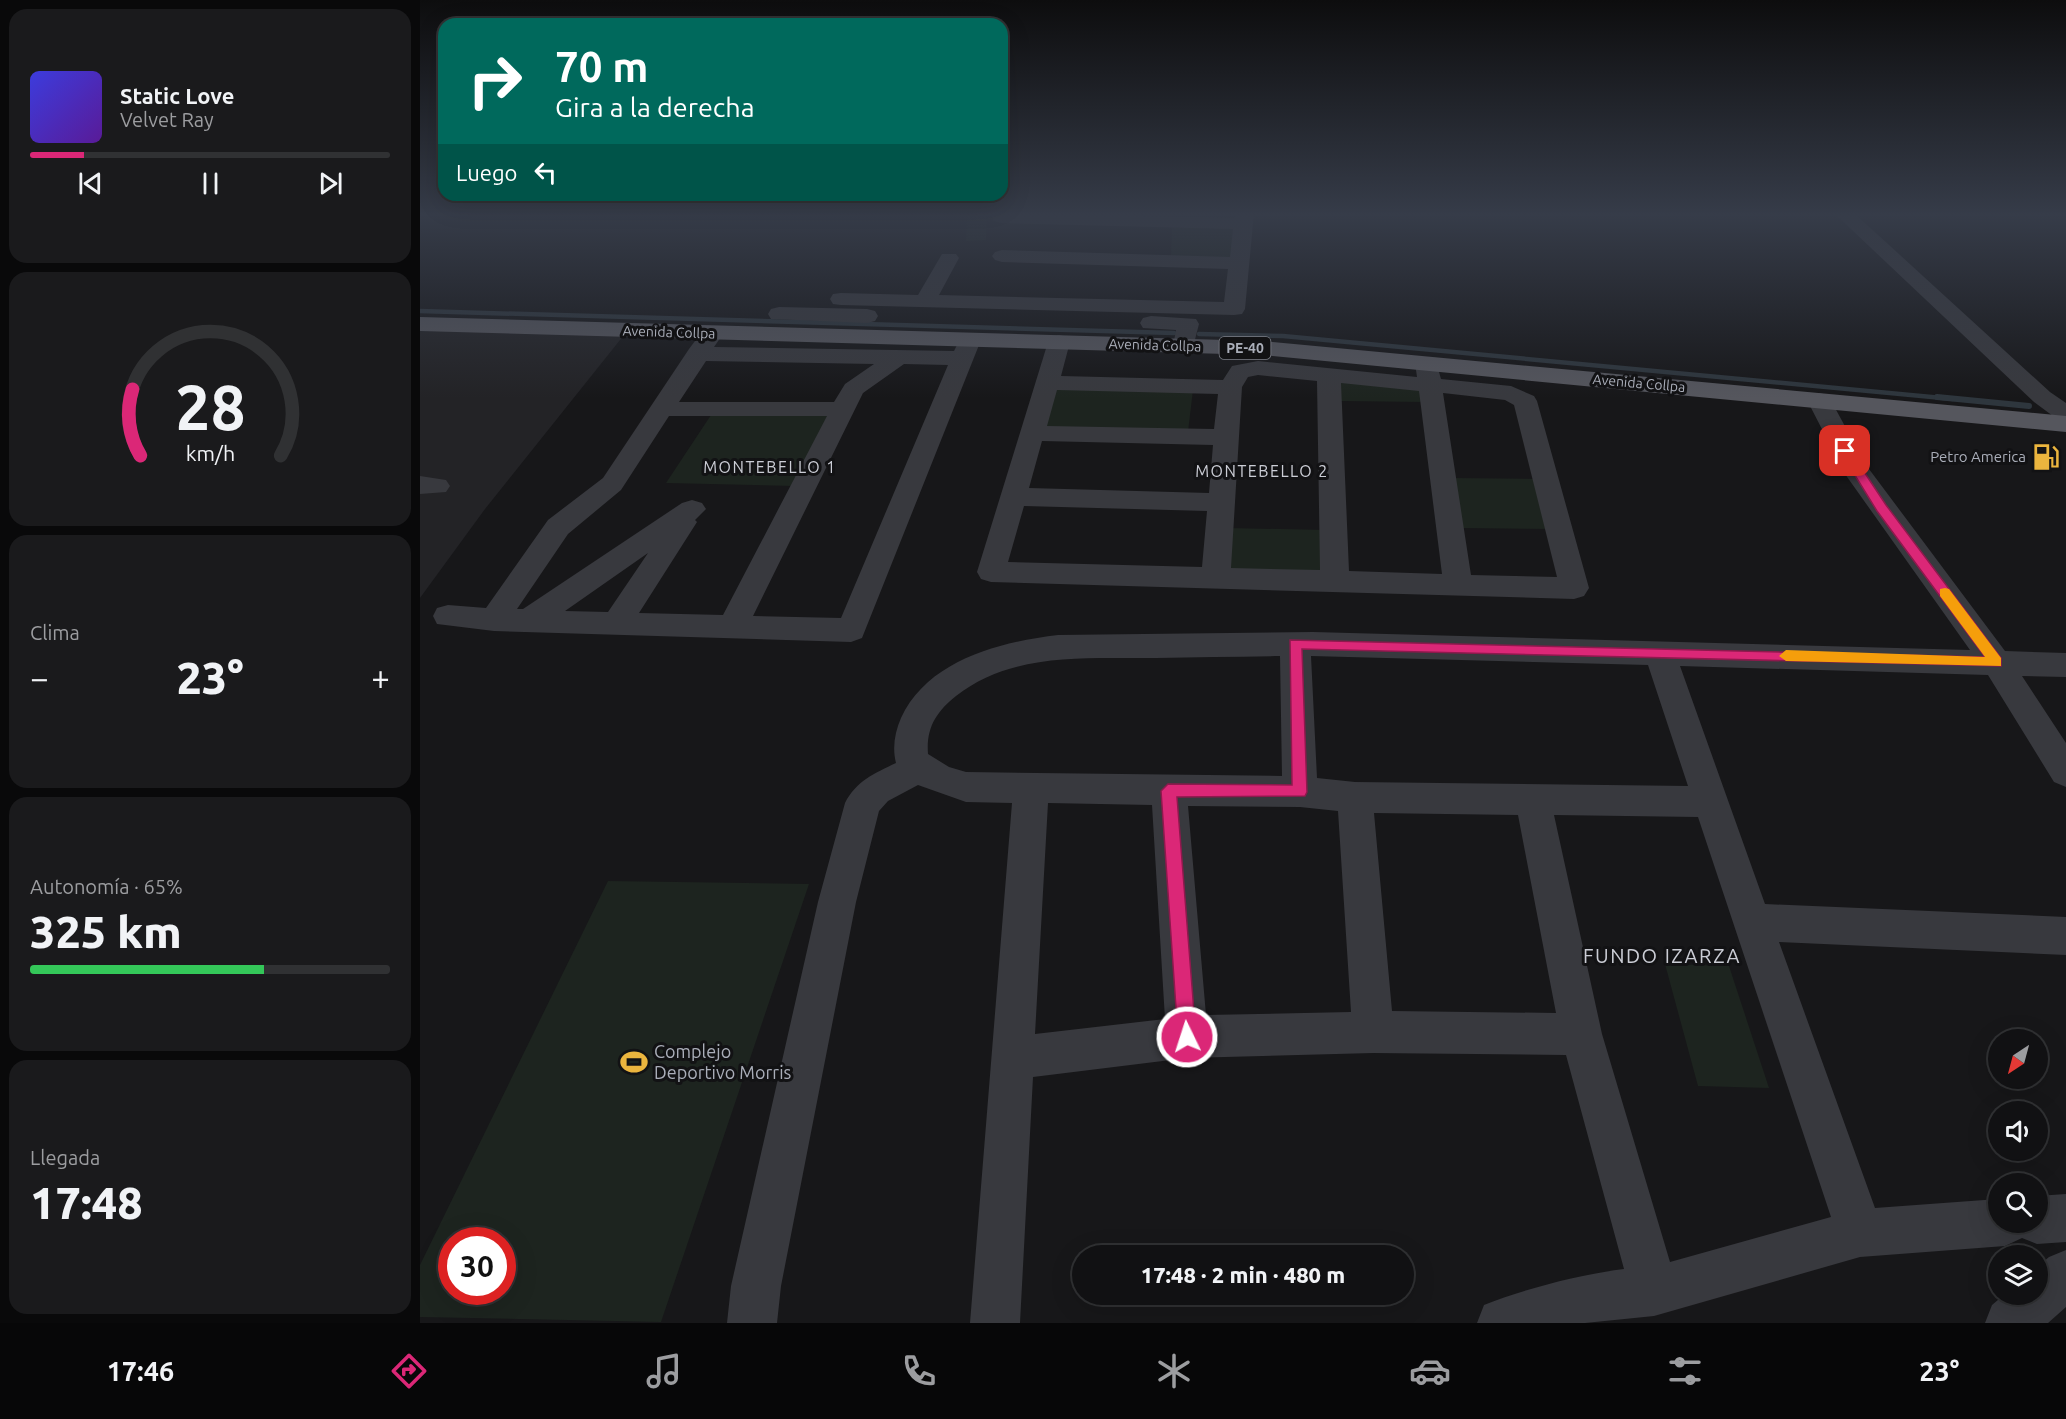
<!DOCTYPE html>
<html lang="es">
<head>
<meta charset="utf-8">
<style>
	:root { --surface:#111113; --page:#1a1a1c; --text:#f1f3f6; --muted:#9c9da0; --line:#303133; --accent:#db2777 }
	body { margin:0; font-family:Ubuntu,sans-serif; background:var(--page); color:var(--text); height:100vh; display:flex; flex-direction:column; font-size:22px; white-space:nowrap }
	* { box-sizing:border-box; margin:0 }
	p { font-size:20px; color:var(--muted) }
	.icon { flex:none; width:33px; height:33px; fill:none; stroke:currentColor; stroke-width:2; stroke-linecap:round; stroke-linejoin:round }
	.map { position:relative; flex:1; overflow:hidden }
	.details { display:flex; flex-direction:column; gap:9px; padding:9px; background:#09090a; width:420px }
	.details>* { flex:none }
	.banner { position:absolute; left:18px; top:18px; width:570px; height:183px; border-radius:18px; box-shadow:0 6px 24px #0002,0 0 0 2px var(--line); background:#00695c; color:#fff; overflow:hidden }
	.needle { width:39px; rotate:216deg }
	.controls { position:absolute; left:1568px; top:1029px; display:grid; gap:12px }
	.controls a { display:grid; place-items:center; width:60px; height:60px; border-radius:50%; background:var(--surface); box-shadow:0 6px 24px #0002,0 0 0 2px var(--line); font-size:30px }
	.speed { position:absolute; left:18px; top:1227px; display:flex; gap:12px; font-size:30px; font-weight:700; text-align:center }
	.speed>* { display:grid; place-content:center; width:78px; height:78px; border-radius:50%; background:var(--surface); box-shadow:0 6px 24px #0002,0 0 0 2px var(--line); line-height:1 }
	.speed .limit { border:9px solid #d22; background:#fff; color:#111 }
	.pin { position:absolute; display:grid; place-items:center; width:51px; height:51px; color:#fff; margin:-26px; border-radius:12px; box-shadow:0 3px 9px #0006 }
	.me { position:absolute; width:66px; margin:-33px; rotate:356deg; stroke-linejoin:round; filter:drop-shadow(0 0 4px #0008) }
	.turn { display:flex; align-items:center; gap:21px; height:126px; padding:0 18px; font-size:27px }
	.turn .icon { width:78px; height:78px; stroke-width:2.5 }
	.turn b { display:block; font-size:42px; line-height:51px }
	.then { display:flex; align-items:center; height:57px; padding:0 18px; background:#0003; gap:12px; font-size:22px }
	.big { font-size:45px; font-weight:800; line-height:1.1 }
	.details .widget { flex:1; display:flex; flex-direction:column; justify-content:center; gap:9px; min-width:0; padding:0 21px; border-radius:18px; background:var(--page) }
	.details .dial { align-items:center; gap:0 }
	.dial svg { height:156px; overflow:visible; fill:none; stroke:var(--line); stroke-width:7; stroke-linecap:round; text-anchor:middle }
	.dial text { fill:var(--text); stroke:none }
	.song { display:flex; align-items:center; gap:18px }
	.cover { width:72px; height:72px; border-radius:9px; background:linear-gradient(135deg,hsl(240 70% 55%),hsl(270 70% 35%)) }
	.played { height:6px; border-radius:3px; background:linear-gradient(90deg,var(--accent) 15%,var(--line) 15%) }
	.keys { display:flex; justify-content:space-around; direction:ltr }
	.heat { display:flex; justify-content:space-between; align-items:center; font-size:33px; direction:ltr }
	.charge { height:9px; border-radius:4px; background:linear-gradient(90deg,#34c759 65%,var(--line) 0) }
	.trip { position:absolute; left:652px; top:1245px; width:342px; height:60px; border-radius:30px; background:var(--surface); box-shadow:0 6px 24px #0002,0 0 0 2px var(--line); font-weight:800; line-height:60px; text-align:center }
	.tabs { display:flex; height:96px; justify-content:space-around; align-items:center; background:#070708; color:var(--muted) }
	.tabs .icon { width:42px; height:42px }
	.tabs .current { color:var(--accent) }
	.tabs b { font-size:27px; color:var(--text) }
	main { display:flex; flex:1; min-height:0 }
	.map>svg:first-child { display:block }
</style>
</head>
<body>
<main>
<section class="details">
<div class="widget">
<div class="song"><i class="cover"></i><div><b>Static Love</b><p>Velvet Ray</p></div></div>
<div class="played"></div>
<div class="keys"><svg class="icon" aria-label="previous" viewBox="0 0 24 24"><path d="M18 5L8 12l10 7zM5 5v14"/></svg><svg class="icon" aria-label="pause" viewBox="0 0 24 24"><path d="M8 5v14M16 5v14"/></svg><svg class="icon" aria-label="next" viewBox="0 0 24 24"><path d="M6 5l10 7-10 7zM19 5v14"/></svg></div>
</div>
<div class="widget dial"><svg viewBox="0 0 100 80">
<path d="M14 69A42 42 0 1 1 86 69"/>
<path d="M14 69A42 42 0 0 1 10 35" stroke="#db2777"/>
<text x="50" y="56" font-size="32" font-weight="700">28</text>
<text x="50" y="72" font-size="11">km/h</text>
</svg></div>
<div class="widget"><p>Clima</p>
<div class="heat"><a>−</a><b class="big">23°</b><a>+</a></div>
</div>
<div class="widget"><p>Autonomía · 65%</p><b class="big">325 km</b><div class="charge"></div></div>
<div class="widget"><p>Llegada</p><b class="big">17:48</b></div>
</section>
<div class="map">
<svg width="1646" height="1323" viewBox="0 0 1646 1323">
	<rect width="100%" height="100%" fill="#171719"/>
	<!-- built -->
	<polygon fill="#232326" points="0,327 204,335 65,509 0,598"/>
	<!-- green -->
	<g fill="#1d241f" fill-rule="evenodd">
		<polygon points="547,213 567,213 566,240 546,241"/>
		<polygon points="752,226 819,227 814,260 751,258"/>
		<polygon points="918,380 1000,388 1003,402 920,401"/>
		<polygon points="633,388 773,390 768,432 621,428"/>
		<polygon points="291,415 413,415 374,486 246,483"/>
		<polygon points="1032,478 1120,479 1131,529 1040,528"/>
		<polygon points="808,528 907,530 908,574 805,570"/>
		<path d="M188 881 389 884 241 1322 0 1317V1265ZM82 1240V1292H32V1240Z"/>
		<polygon points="1245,964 1309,966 1349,1088 1278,1086"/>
	</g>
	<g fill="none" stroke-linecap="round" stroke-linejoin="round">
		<!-- stream-far1 -->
		<g stroke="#2e363d" stroke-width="4.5">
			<polyline points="0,311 754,333"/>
			<polyline points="779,334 863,336 1533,399"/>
		</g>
		<!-- stream -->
		<polyline stroke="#2e363d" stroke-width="6" points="1517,397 1609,406"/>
		<!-- minor -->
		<g fill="#38393e" fill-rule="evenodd">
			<polygon points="574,213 815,218 816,213 834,213 825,309 822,314 814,315 421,305 413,304 410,299 413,294 421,293 498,295 522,254 536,254 539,258 519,295 804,302 808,269 582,262 575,260 572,256 575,252 582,250 810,257 813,229 581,223 574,221 572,217"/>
			<polygon points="1414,213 1434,213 1630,392 1646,403 1646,421 1637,419 1614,402"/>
			<polygon points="359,307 447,309 455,311 458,316 455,321 447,323 351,319 348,314 351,309"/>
			<polygon points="731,316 776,319 779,324 772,351 756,351 753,346 756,330 723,328 720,323 723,318"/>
			<path d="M292 327 300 329 303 334 294 347 534 351 542 335H558L561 340 442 638 431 642 74 631 17 624 13 616 17 608 28 605 66 608 128 520 183 478 269 349 284 329ZM286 361 454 364 425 384 414 402H259ZM484 364 528 365 421 618 333 616 443 393ZM249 416H407L303 615 219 613 277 522 275 520 286 509 282 503 272 500 262 503 103 609H97L148 534 201 490ZM228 553 188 612 145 611Z"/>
			<path d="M639 335 647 337 650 342 641 376 803 380 812 366 838 361 997 377 995 363 999 358H1015L1021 379 1091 386 1114 396 1117 401 1169 588 1164 596 1154 599 571 582 561 579 557 572 628 342 631 337ZM838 375 897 381 900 570 811 568 822 387 828 377ZM921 383 999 391 1022 574 929 571ZM637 390 798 394 794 429 627 426ZM1023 393 1085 400 1094 405 1137 577 1051 575ZM622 441 793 445 789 493 609 488ZM604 506 787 511 782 567 588 562Z"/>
			<path d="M1399 393 1408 395 1446 465 1585 651 1646 653V677L1602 676 1646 743V787L1634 782 1568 675 1260 666 1345 904 1646 917V955L1359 942 1455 1208 1578 1199V1222H1617V1196L1646 1194V1242L1617 1244 1602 1238 1585 1246 1440 1257 1234 1316 1165 1323H1057L1064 1305C1104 1289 1162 1274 1204 1269L1146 1055 953 1053 767 1058 613 1077 600 1323H550L592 803 546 802 498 785 468 801 459 811 436 902 361 1286 357 1323H307L311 1286 398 902 425 803C436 781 455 773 476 763 472 747 475 732 481 718 508 660 580 642 638 635L893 632 1550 650 1425 474 1387 400 1390 395ZM860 656 862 776 546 772 529 767 508 754C506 728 516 712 536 696 593 651 668 659 736 658 777 657 818 657 860 656ZM891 656 1228 665 1268 786 935 782 897 778ZM628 803 732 805 745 1019 615 1034ZM768 806 880 807 918 811 931 1012 786 1015ZM954 813 1098 815 1136 1013 972 1011ZM1134 815 1278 817 1411 1217 1250 1262 1182 1034Z"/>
			<polygon points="0,476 26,480 30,486 26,492 0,494"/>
			<polygon points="1646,1250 1646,1307 1628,1323 1565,1323 1572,1305 1585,1294 1617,1294 1617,1267 1629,1257"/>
		</g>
		<!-- major -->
		<polygon fill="#55565d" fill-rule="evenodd" points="0,317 841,341 1646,416 1646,432 841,355 0,331"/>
	</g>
	<!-- sky -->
	<linearGradient id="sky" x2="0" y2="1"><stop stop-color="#0d0d0e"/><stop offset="0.54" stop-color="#363c49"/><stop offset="1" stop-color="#363c49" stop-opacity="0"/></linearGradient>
	<rect width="1646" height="398" fill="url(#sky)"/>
	<!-- route -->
	<polygon fill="#db2777" stroke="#8e194d" stroke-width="1.5" points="1422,449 1429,449 1466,505 1581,658 1581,666 882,649 887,792 885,796 757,797 776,1037 774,1044 767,1046 761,1044 758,1037 741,791 748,784 872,785 870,640 1565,657 1457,511 1420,451"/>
	<!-- slow -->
	<polygon fill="#f59e0b" points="1525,588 1529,589 1581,658 1581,666 1366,661 1359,656 1366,650 1565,657 1520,596 1520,589"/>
	<!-- icons -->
	<defs>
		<symbol id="fuel-bare" viewBox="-9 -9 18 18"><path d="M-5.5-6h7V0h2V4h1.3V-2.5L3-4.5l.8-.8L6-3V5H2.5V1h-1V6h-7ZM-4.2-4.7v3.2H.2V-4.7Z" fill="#ebb53e" stroke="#121214" stroke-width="2.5" paint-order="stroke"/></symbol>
		<symbol id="stadium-bare" viewBox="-9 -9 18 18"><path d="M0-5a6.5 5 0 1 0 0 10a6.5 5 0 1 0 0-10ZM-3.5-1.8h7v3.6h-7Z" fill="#ebb53e" stroke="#121214" stroke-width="2.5" paint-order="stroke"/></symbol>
	</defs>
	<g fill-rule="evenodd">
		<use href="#fuel-bare" x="1607" y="438" width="38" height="38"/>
		<use href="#stadium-bare" x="195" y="1043" width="38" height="38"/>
	</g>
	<g text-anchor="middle" stroke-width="6" stroke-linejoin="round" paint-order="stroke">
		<!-- far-street labels -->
		<g font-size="14" fill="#aaaeb9" stroke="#121214">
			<text transform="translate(249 332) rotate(2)" y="5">Avenida Collpa</text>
			<text transform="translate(735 345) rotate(2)" y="5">Avenida Collpa</text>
			<text transform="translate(1219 383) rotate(5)" y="5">Avenida Collpa</text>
		</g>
		<!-- shield labels -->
		<rect fill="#121214" stroke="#7c7f88" stroke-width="1.5" x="799.5" y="337" width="51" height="22" rx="4.5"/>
		<g font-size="14" font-weight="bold" fill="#aaaeb9">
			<text x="825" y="353">PE-40</text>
		</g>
		<!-- poi labels -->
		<g font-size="15" fill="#aaaeb9" stroke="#121214" text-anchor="end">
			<text x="1606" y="462">Petro America</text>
		</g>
		<!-- neighbourhood labels -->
		<g font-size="16" letter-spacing="1.5" fill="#cbcdd5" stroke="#121214">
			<text x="350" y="473">MONTEBELLO 1</text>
			<text x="842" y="477">MONTEBELLO 2</text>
		</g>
		<!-- near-poi labels -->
		<g font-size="18" fill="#aaaeb9" stroke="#121214" text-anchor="start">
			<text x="234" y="1058">Complejo<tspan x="234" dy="21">Deportivo Morris</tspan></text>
		</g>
		<!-- near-neighbourhood labels -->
		<g font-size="20" letter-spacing="1.5" fill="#cbcdd5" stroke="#121214">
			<text x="1242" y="963">FUNDO IZARZA</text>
		</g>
	</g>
</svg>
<div class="controls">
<a><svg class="needle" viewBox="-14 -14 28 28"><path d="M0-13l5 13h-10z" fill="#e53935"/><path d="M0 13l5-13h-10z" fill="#9c9da0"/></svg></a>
<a><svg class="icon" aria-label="sound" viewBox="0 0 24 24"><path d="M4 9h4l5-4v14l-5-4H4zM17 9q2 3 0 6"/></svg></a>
<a><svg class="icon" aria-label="search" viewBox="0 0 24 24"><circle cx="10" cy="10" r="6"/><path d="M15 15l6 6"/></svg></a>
<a><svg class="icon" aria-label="layers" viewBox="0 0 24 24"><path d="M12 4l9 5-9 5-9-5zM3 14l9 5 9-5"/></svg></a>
</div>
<div class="speed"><div class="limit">30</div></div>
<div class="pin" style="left:1425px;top:451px;background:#d93025"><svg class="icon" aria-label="arrive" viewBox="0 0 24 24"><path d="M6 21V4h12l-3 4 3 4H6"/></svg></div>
<svg class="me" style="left:767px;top:1037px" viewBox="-20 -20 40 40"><circle r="17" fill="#db2777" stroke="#fff" stroke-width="3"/><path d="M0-11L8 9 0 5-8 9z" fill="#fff"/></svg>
<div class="trip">17:48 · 2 min · 480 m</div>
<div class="banner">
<div class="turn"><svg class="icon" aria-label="right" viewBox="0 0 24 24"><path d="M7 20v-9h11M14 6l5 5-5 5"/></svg><div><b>70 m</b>Gira a la derecha</div></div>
<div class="then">Luego<svg class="icon" aria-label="left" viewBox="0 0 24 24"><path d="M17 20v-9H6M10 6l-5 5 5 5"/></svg></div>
</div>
</div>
</main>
<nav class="tabs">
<b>17:46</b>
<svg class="icon current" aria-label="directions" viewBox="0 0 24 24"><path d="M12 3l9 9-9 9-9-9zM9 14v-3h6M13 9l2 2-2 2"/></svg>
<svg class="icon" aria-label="music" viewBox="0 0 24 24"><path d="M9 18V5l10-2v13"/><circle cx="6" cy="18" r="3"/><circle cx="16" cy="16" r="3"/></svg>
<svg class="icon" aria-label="phone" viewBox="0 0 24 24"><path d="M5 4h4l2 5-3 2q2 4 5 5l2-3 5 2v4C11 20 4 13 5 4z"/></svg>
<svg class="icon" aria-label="climate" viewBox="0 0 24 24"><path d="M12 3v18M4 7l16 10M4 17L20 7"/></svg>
<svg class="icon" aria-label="car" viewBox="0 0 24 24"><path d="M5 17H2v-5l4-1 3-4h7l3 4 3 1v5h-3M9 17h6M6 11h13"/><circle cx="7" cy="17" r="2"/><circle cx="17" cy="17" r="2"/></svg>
<svg class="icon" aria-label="filters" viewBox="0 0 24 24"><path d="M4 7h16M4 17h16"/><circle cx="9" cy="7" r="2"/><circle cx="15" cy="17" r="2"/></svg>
<b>23°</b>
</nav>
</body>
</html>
